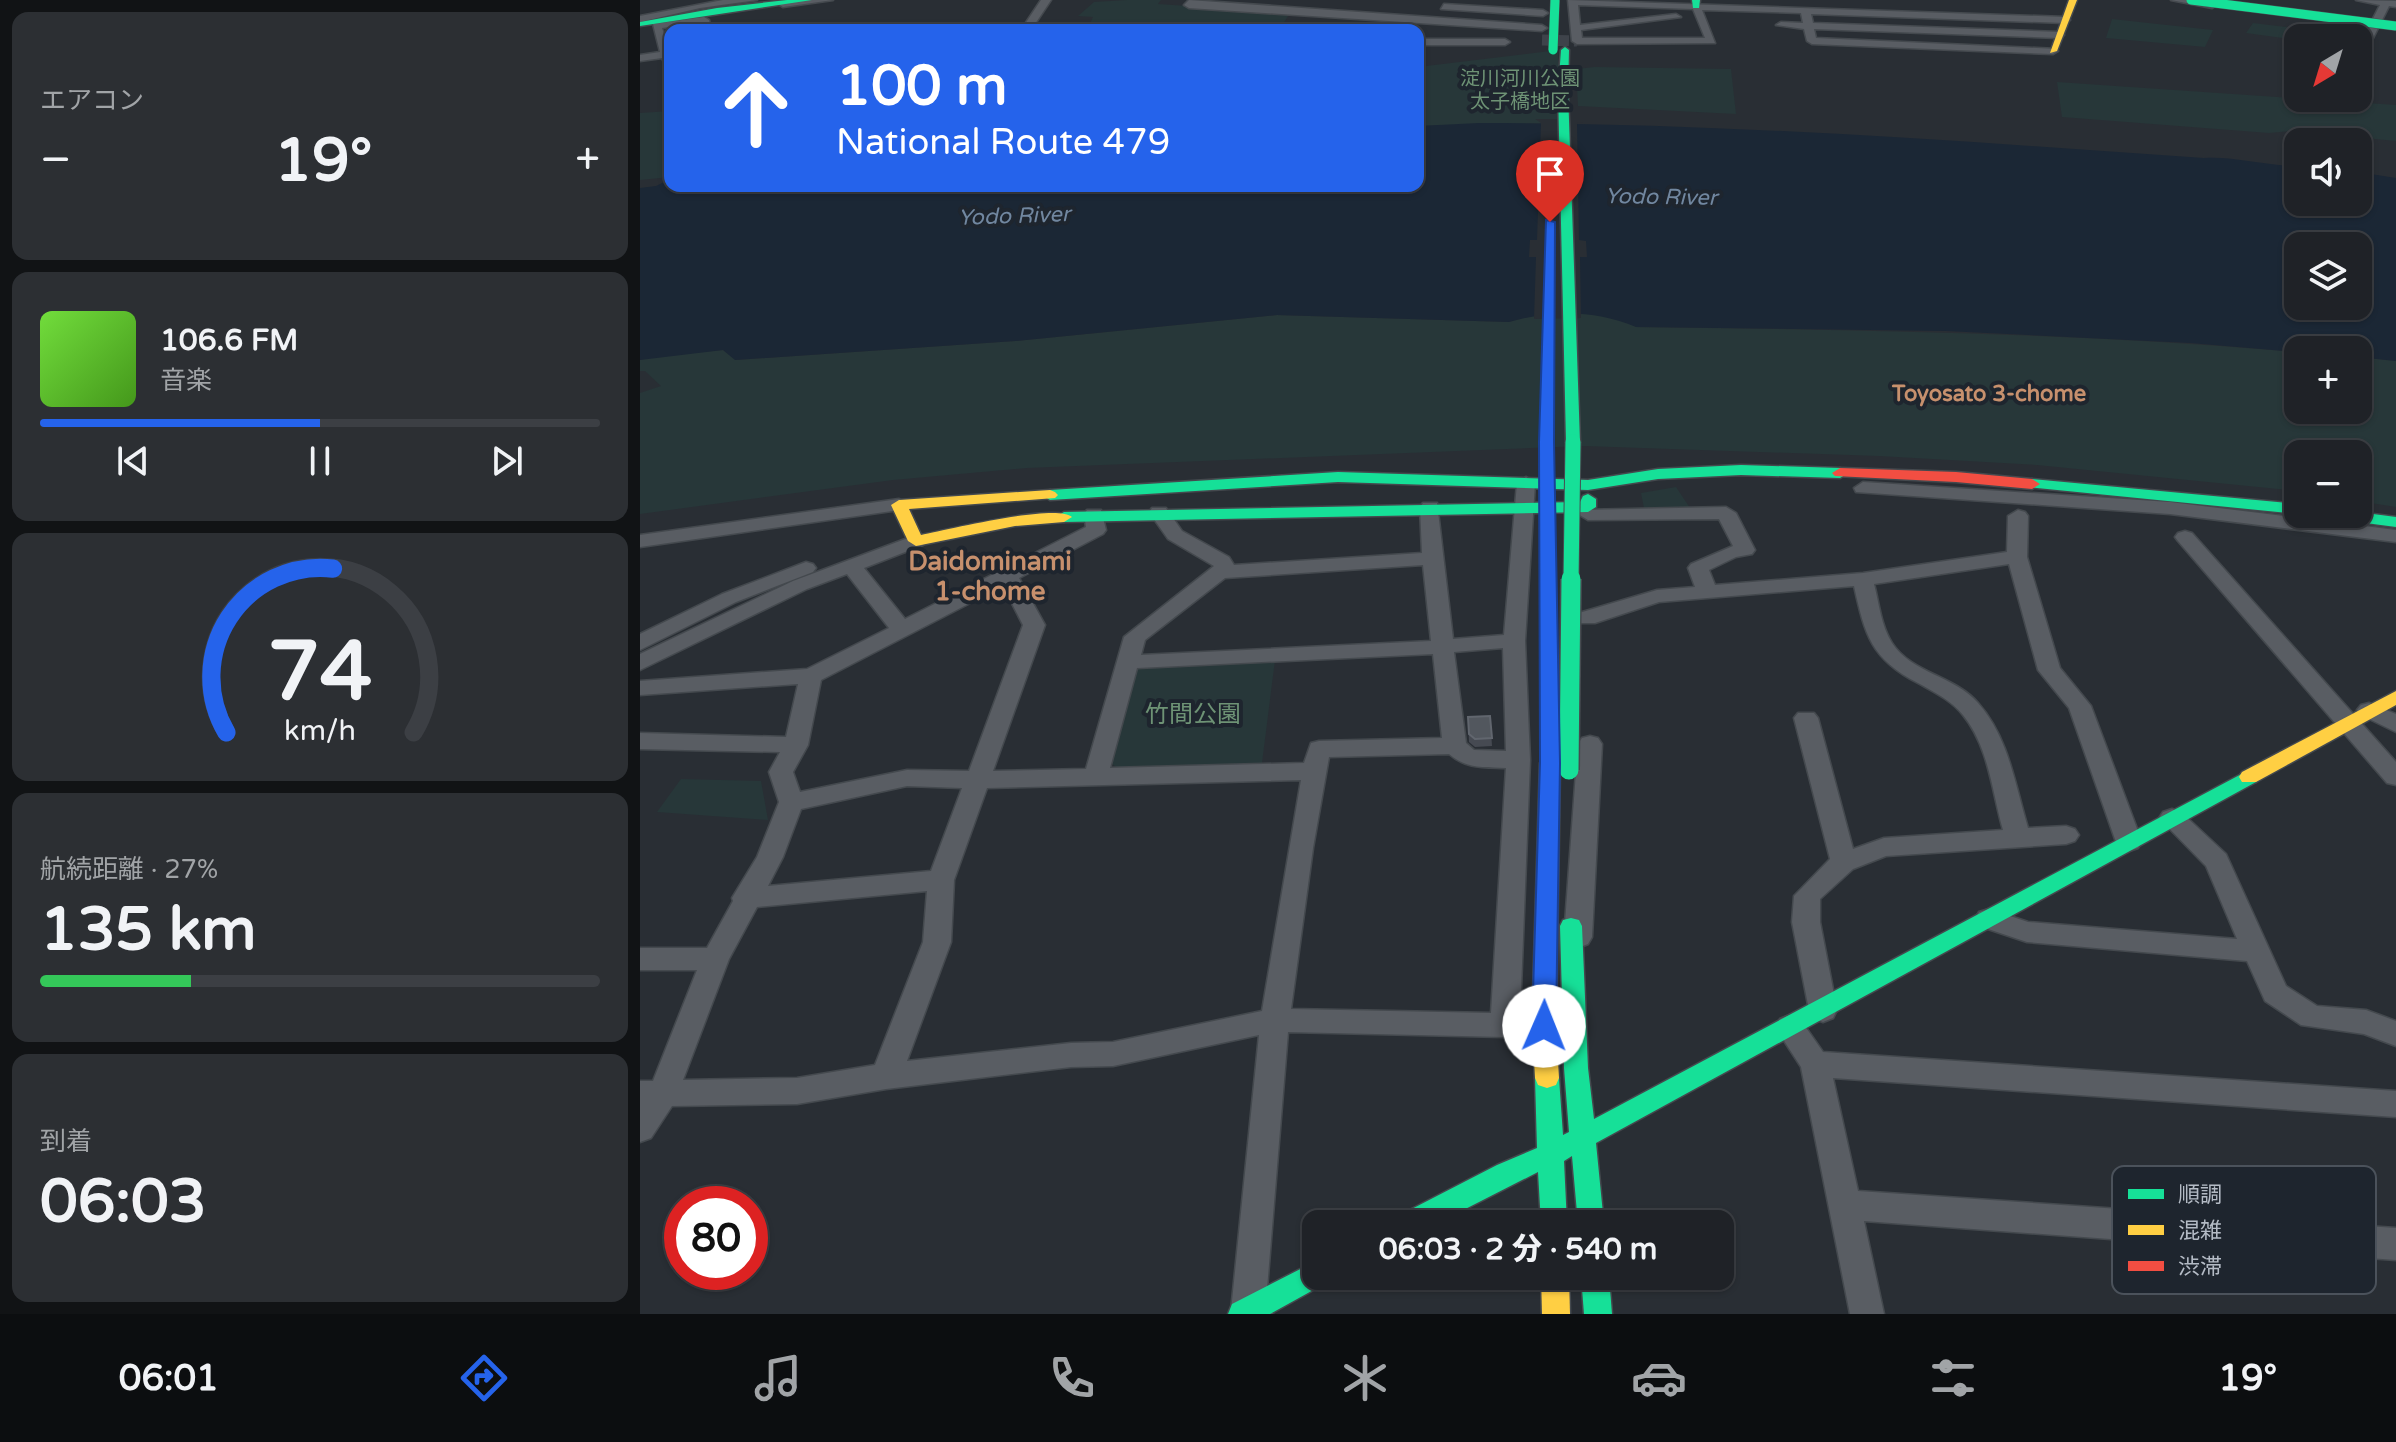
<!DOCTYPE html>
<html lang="ja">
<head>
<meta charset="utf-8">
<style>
	:root { --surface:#1f2227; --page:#2c2f33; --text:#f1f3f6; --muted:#a1a4a7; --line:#3c3f44; --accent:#2563eb }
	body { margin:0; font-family:"Varela Round","Noto Sans JP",sans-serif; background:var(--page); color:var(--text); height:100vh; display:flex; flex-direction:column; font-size:30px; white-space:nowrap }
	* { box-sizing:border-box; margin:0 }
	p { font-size:26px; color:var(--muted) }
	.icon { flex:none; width:44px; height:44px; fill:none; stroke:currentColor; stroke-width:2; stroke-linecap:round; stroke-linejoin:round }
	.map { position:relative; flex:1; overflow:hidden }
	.details { display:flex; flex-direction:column; gap:12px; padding:12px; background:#111315; width:640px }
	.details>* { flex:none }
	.banner { position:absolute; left:24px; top:24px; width:760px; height:168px; border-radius:16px; box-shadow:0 2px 6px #0004,0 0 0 2px var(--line); background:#2563eb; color:#fff; overflow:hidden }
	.needle { width:52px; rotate:218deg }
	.tools { position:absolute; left:1644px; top:24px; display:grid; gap:16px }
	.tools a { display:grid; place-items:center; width:88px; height:88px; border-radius:16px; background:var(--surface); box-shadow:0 2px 6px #0004,0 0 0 2px var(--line); font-size:40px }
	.speed { position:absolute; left:24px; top:1186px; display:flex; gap:16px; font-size:40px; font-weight:700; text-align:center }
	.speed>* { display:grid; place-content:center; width:104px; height:104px; border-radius:50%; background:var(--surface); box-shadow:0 2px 6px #0004,0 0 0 2px var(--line); line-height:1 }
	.speed .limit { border:12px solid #d22; background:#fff; color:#111 }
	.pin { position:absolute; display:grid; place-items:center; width:68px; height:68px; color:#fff; margin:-82px -34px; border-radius:50% 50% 50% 0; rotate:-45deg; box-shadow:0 0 8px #0007 }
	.pin .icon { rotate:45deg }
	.me { position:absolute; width:88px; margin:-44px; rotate:1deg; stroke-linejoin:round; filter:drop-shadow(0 0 6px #0008) }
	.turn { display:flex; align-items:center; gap:28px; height:168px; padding:0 40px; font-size:36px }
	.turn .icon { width:104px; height:104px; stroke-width:2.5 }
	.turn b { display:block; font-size:56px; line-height:68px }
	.big { font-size:60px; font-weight:800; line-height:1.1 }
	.details .tile { flex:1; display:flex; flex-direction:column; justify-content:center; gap:12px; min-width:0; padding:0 28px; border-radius:16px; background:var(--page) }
	.details .dial { align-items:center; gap:0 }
	.dial svg { height:208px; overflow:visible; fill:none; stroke:var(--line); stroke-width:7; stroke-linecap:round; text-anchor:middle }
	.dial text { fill:var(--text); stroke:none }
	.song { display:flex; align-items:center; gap:24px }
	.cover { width:96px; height:96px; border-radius:12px; background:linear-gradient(135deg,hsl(100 70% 55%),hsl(100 70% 35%)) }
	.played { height:8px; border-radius:4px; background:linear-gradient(90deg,var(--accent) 50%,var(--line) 50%) }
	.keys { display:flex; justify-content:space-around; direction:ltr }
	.heat { display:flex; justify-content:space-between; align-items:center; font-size:44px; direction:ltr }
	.charge { height:12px; border-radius:6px; background:linear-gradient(90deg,#34c759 27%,var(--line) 0) }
	.trip { position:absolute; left:662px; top:1210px; width:432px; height:80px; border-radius:16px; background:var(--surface); box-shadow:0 2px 6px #0004,0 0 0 2px var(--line); font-weight:800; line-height:80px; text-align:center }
	.menu { display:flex; height:128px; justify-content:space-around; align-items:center; background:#0c0e10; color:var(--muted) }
	.menu .icon { width:56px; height:56px }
	.menu .on { color:var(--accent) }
	.menu b { font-size:36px; color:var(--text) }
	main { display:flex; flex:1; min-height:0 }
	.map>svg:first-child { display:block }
</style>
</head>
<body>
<main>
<section class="details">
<div class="tile"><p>エアコン</p>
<div class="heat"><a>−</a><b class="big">19°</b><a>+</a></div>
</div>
<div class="tile">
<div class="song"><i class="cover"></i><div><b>106.6 FM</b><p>音楽</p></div></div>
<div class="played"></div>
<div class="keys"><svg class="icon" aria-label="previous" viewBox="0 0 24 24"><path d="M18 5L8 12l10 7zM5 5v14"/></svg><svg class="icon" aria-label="pause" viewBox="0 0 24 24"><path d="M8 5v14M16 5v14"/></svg><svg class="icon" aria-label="next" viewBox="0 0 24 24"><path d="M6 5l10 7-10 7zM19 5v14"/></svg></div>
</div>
<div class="tile dial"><svg viewBox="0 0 100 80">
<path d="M14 69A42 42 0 1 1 86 69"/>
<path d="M14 69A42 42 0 0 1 55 6" stroke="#2563eb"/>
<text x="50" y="56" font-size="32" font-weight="700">74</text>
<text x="50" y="72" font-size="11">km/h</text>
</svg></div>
<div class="tile"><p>航続距離 · 27%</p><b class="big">135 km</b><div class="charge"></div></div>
<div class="tile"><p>到着</p><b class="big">06:03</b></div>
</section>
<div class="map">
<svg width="1756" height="1314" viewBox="0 0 1756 1314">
	<rect width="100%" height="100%" fill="#292e34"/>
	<!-- green -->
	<g fill="#273739">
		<polygon points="487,0 521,0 518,4 650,13 639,30 447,30 453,17 438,16 454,2"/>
		<polygon points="1472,19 1573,30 1565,47 1466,38"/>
		<polygon points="1613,23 1686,32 1682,38 1658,40 1606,33"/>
		<polygon points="918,50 918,123 778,126 778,67"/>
		<polygon points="955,67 1091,69 1096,114 938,106 936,69"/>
		<polygon points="1417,82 1756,105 1756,141 1651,131 1629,133 1422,117"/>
		<polygon points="30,111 30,177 0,180 0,113"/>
		<path d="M962 313 982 316 996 327C1217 330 1438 333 1658 352V410H1718V357L1756 361V507L1718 501V454H1658V491L1397 465 1239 456 944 446 387 468 253 480 0 514V393L21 386 5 371H0V360L11 357 83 350 96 360 375 341 637 315 869 322 893 315Z"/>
		<polygon points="1036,487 1052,511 1005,513 1001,493"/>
		<polygon points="635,660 622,763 477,768 470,762 494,668 502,664"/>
		<polygon points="41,779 121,781 128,820 17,812"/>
	</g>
	<!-- water -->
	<path fill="#1b2735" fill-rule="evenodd" d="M839 123C1081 123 1322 141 1564 158 1595 156 1626 166 1658 166V202H1718V172L1756 178V361L1718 357V350L1658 352 1550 343 1306 331 996 327C956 310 911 310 869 322L637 315 375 341 95 360 83 350 0 360V188L16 186 30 179V186H778V126ZM1658 246H1718V306H1658Z"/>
	<!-- pier -->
	<polygon fill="#292e34" points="895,119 943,119 943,122 937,123 939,240 946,241 947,257 940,257 941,318 894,319 896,257 889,257 890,240 897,240 901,123"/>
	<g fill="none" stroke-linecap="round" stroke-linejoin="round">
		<!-- street-tunnel -->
		<polyline stroke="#3e434a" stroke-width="11" stroke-dasharray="11 5" stroke-linecap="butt" points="902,40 937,41"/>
		<defs>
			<g id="street">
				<polygon points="83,0 117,0 60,8 0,22 0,16"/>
				<polygon points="156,0 193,0 143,7 138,4"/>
				<polygon points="401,0 411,0 391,30 381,30"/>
				<polygon points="549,0 902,25 907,28 902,31 549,8 544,5"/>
				<path d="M928 0 1425 17 1430 20 1425 23 1171 14 1173 23 1419 32 1424 35 1419 38 1174 29 1176 38 1417 49 1418 51 1413 54 1172 44 1167 41 1164 29 1136 25 1141 22 1163 23 1161 13 1062 10 1075 43 937 44 932 41ZM938 5 1053 9 1065 38H942L941 30 1041 17 1036 14 940 25Z"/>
				<polygon points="1531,0 1556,0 1577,5 1572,8"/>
				<polygon points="1716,0 1756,1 1756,7 1749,6 1723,58 1718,61 1718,48 1740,5"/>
				<polygon points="804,4 903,10 908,13 903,16 801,9"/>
				<polygon points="64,17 69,20 71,30 61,30 60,23 22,28 30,51 30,68 26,67 22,58 0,61 0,55 20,52 13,24"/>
				<polygon points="778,39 865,39 870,42 865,45 778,45"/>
				<path d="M886 477 895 483 885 641 890 760 880 1014 914 1018 919 1026 914 1034 904 1038 648 1032 626 1301 633 1314H592L591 1311 619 1035 473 1066 431 1067 246 1089 157 1104 32 1106 11 1138 0 1142V1081H13L57 970H0V948H67L93 901 92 898 117 857 139 802 129 772 140 752 0 749V733L146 737 158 684 0 695V681L167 669 249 628 207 574 167 589 0 670V654L153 581 276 535 286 541 283 545 224 568 265 619 446 527 444 514 447 510H461L466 530 463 534 379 578 405 625 353 771 446 769 484 637 574 566 528 539 509 512 512 508H526L542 531 589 557 594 565 782 553 780 507 783 503H797L813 639 864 635 877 483ZM783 565 791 641 501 655 505 640 585 578ZM363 586 383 625 329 771 267 770 160 792 153 772 168 745 181 680ZM863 648 866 751 834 750 826 743 814 652ZM793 654 802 738 679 741 671 743 664 763 470 768 497 668ZM809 754C826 769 844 767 866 768L851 1013 651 1009 673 848 689 757ZM661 780 622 1011 473 1042 431 1043 267 1061 311 942 314 880 347 788ZM267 786 322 788 291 871 128 886 143 857 161 809ZM287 891 283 942 235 1065 157 1078 43 1080 89 959 117 907Z"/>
				<polygon points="1223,482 1530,502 1756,530 1756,542 1530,514 1216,492 1214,488"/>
				<polygon points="259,499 269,505 266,509 0,547 0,535"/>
				<path d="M1086 507 1096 513 1115 550 1112 554 1096 557 1069 570 1075 585 1223 573 1367 552 1368 516 1378 510 1385 512 1388 516 1387 557 1420 668 1451 706 1502 842 1498 848 1489 851 1480 848 1476 842 1429 708 1398 670 1369 564 1234 584C1239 603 1241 626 1252 643 1271 673 1315 676 1338 703 1369 738 1375 785 1388 828L1426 826 1435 829 1439 835 1435 841 1426 844 1246 856 1213 869 1180 899V922L1197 1010 1193 1018 1183 1022 1173 1018 1169 1010 1152 922 1154 896 1190 859 1154 718 1158 713H1174L1178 718 1213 849 1244 838 1363 830C1352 792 1349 747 1323 715 1311 700 1294 692 1278 683 1231 659 1225 635 1214 586L1019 602 955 623H939L936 618 939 613 1017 590 1055 587 1048 568 1051 564 1093 546 1079 519 948 520 938 514 941 510Z"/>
				<polygon points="1545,531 1552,533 1756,762 1756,785 1747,783 1538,541 1535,537 1538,533"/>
				<polygon points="166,562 173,564 176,568 173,572 96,602 0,650 0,634 82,594"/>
				<polygon points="1729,703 1756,714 1756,732 1721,715 1717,710 1721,705"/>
				<polygon points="950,736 958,738 962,744 952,937 948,944 938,948 928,944 924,937 938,744 942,738"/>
				<polygon points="1532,809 1541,812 1586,854 1646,986 1677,1006 1726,1010 1756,1021 1756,1046 1724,1034 1661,1025 1625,1001 1607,961 1387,942 1339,926 1335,919 1339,912 1349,909 1388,922 1597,939 1566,866 1519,818 1523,812"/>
				<polygon points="1150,1015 1160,1019 1183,1052 1756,1091 1756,1117 1193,1078 1218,1191 1756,1228 1756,1260 1224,1221 1244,1314 1210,1314 1161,1067 1135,1027 1140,1019"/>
			</g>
			<g id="fast">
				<polygon points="147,0 172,0 0,26 0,22 77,8"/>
				<polygon points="1052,0 1060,0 1059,8 1053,8"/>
				<polygon points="925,47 929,50 928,91 940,442 933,446 926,442 918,91 921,50"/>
				<polygon points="1101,465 1200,468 1208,473 1200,478 1101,475 1018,479 948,490 698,482 410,500 402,495 410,490 698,472 948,480 1018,469"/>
				<polygon points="1392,479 1658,504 1658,514 1387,487 1384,484"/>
				<polygon points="948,494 956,499 956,507 948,512 424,522 416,517 424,512 940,502 943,496"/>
				<polygon points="1718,512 1756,517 1756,527 1695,519 1687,514"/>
				<polygon points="1609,770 1616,772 1619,777 1616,782 956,1143 964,1224 938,1224 932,1156 924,1161 927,1224 901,1224 898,1172 796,1224 757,1224 760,1215 857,1165 897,1148 895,1078 898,1071 907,1068 916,1071 919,1078 923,1135 929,1132 924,1068 920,926 923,920 931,918 939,920 942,926 948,1068 954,1119"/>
				<polygon points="676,1261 676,1276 689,1276 686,1283 630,1314 588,1314 592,1304"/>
				<polygon points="941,1276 969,1276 972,1314 944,1314"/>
			</g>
			<g id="slow">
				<polygon points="1429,0 1437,0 1417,51 1410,53"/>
				<path d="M410 490 415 492 418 495 415 498 269 509 281 535C307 530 416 503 432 517L424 522 375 526 276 546 268 541 251 505 259 500Z"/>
				<polygon points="1756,691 1756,705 1616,782 1602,782 1599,777 1602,772"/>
				<polygon points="910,756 917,758 920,763 916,1026 919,1078 916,1085 907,1088 898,1085 895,1078 892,1026 900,763 903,758"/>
				<polygon points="901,1276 929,1276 930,1314 902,1314"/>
			</g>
			<polygon id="jam" points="1200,468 1316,472 1392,479 1400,484 1392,489 1316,482 1195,476 1192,473"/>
		</defs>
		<!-- street casing -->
		<use href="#street" stroke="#44494e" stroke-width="3"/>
		<!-- fast casing -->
		<use href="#fast" stroke="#44494e" stroke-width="3"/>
		<!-- slow casing -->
		<use href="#slow" stroke="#44494e" stroke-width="3"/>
		<!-- jam casing -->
		<use href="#jam" stroke="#44494e" stroke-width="3"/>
		<!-- street -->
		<use href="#street" fill="#595d63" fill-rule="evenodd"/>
		<!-- fast -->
		<use href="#fast" fill="#16e098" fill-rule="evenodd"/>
		<!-- slow -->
		<use href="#slow" fill="#ffcf43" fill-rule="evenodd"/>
		<!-- jam -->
		<use href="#jam" fill="#f24e42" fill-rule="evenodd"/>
		<defs>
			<g id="fast-bridge-far2">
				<polyline points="1551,0 1756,26"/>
				<polyline points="913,50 915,0"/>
			</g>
			<polyline id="fast-bridge-far1" points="931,581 933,442"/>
			<polyline id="fast-bridge" points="929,770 931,579"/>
		</defs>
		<!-- fast-bridge-far2 casing -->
		<use href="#fast-bridge-far2" stroke="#464b50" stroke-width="10" stroke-linecap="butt"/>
		<!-- fast-bridge-far1 casing -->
		<use href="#fast-bridge-far1" stroke="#464b50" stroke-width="17" stroke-linecap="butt"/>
		<!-- fast-bridge casing -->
		<use href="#fast-bridge" stroke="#464b50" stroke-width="22" stroke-linecap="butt"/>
		<!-- fast-bridge-far2 -->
		<use href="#fast-bridge-far2" stroke="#16e098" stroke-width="9"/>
		<!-- fast-bridge-far1 -->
		<use href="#fast-bridge-far1" stroke="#16e098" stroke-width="15"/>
		<!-- fast-bridge -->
		<use href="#fast-bridge" stroke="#16e098" stroke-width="19"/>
	</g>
	<!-- wall -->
	<polygon fill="#464a52" points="850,716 852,746 835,747 829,742 828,717"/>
	<!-- building -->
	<polygon fill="#52575e" stroke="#61666e" stroke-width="2" points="850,716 852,738 835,739 829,734 828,717"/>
	<!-- route -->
	<polygon fill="#2563eb" stroke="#184099" stroke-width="2" points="906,220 915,222 914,442 920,763 916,1026 912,1033 904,1036 895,1033 892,1026 900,763 899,442"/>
	<g text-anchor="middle" stroke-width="8" stroke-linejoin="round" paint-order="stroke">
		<!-- far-park labels -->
		<g font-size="20" fill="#6e9375" stroke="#1e252e">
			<text x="880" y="85">淀川河川公園<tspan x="880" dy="23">太子橋地区</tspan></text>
		</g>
		<!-- far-water labels -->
		<g font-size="22" font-style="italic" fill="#7187a0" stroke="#1e252e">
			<text transform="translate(1021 196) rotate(1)" y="8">Yodo River</text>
			<text transform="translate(374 215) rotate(-2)" y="8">Yodo River</text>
		</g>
		<!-- far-neighbourhood labels -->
		<g font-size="22" font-weight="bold" fill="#c7906d" stroke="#1e252e">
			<text x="1349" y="401">Toyosato 3-chome</text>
		</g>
		<!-- park labels -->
		<g font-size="24" fill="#6e9375" stroke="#1e252e">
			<text x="553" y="722">竹間公園</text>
		</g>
		<!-- neighbourhood labels -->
		<g font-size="26" font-weight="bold" fill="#c7906d" stroke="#1e252e">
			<text x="350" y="570">Daidominami<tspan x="350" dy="30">1-chome</tspan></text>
		</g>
	</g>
	<!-- legend -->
	<rect x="1472" y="1166" width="264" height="128" rx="12" fill="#1e252e" stroke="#4b525b" stroke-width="2"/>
	<rect x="1488" y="1189" width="36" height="10" fill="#16e098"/>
	<rect x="1488" y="1225" width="36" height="10" fill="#ffcf43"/>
	<rect x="1488" y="1261" width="36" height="10" fill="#f24e42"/>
	<g font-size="22" fill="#b4bbc5">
		<text x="1538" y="1202">順調</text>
		<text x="1538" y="1238">混雑</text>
		<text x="1538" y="1274">渋滞</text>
	</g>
</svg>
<div class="tools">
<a><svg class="needle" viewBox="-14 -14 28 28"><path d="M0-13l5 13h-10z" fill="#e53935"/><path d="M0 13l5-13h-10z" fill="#a1a4a7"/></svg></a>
<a><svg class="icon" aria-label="sound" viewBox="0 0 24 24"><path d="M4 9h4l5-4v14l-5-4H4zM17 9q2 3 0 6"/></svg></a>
<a><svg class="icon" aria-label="layers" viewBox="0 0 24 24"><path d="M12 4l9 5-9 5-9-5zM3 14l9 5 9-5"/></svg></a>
<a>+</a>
<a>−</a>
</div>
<div class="speed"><div class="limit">80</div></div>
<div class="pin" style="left:910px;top:222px;background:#d93025"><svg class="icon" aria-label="arrive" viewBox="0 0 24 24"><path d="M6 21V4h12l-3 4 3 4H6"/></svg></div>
<svg class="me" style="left:904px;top:1026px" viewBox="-20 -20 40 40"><circle r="19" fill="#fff"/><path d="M0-13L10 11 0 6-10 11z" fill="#2563eb"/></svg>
<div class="trip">06:03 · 2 分 · 540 m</div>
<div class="banner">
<div class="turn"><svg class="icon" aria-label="ahead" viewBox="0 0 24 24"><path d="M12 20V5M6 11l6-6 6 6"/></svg><div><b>100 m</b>National Route 479</div></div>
</div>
</div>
</main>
<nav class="menu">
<b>06:01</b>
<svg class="icon on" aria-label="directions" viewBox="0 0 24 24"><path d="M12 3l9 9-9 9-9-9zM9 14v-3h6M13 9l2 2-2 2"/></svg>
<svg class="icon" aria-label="music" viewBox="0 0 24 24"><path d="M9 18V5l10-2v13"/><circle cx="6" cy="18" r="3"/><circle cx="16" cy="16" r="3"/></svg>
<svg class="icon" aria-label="phone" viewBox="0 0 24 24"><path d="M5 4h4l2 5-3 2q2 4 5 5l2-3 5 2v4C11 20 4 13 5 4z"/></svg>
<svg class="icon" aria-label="climate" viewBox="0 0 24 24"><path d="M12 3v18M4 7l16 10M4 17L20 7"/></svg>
<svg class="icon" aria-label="car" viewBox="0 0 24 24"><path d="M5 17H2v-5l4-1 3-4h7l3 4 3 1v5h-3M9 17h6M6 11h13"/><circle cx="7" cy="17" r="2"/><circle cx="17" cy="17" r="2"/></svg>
<svg class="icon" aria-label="filters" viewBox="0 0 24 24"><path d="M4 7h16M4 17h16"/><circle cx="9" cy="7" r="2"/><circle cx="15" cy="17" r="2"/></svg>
<b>19°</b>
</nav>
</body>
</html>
